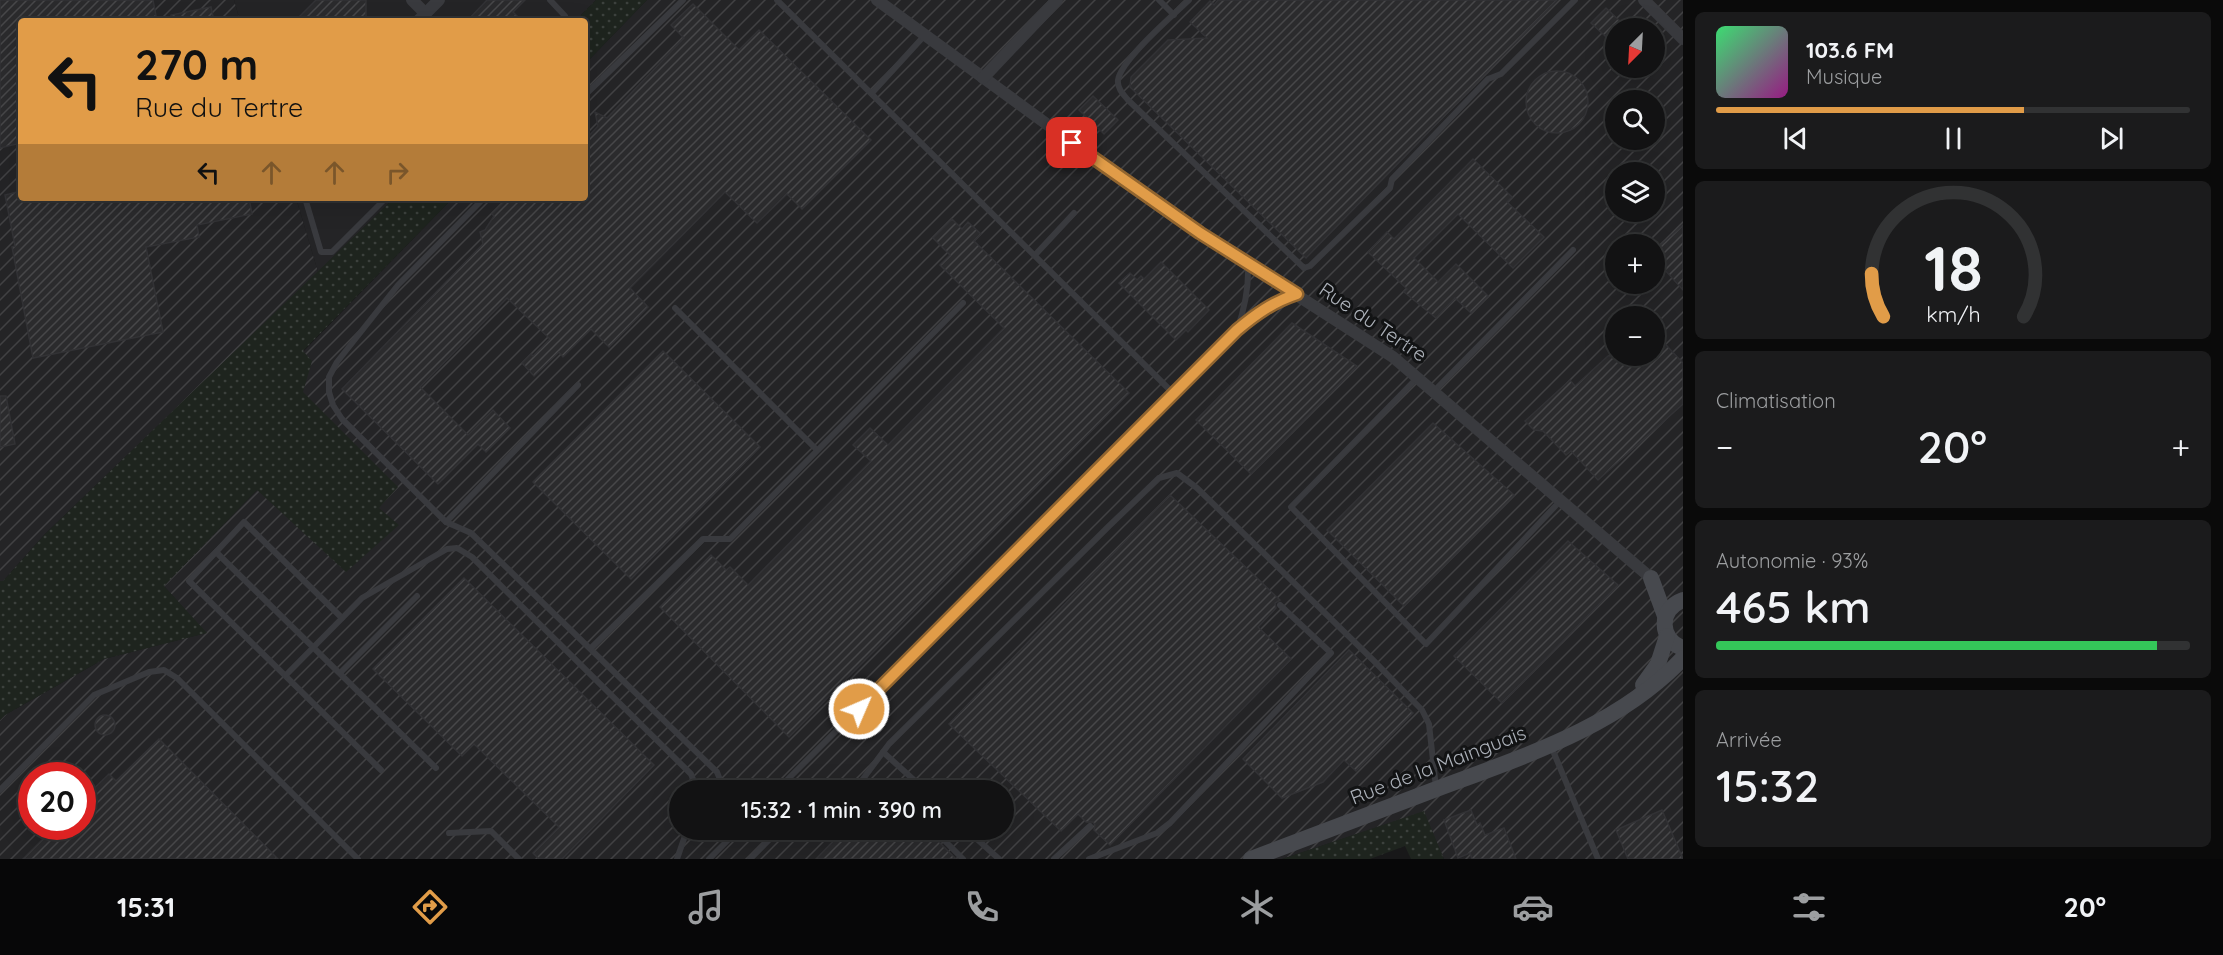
<!DOCTYPE html>
<html lang="fr">
<head>
<meta charset="utf-8">
<style>
	:root { --surface:#121213; --page:#1b1b1c; --text:#f1f3f6; --muted:#9c9ea0; --line:#313233; --accent:#e19c48 }
	body { margin:0; font-family:Quicksand,sans-serif; background:var(--page); color:var(--text); height:100vh; display:flex; flex-direction:column; font-size:22px; white-space:nowrap }
	* { box-sizing:border-box; margin:0 }
	p { font-size:20px; color:var(--muted) }
	.icon { flex:none; width:33px; height:33px; fill:none; stroke:currentColor; stroke-width:2; stroke-linecap:round; stroke-linejoin:round }
	.map { position:relative; flex:1; overflow:hidden }
	.panel { display:flex; flex-direction:column; gap:12px; padding:12px; background:#0a0a0a; width:540px }
	.panel>* { flex:none }
	.top-card { position:absolute; left:18px; top:18px; width:570px; height:183px; border-radius:6px; box-shadow:0 6px 24px #0002,0 0 0 2px var(--line); background:#e19c48; color:#111; overflow:hidden }
	.needle { width:39px; rotate:204deg }
	.tools { position:absolute; left:1605px; top:18px; display:grid; gap:12px }
	.tools a { display:grid; place-items:center; width:60px; height:60px; border-radius:50%; background:var(--surface); box-shadow:0 6px 24px #0002,0 0 0 2px var(--line); font-size:30px }
	.speed { position:absolute; left:18px; top:762px; display:flex; gap:12px; font-size:30px; font-weight:700; text-align:center }
	.speed>* { display:grid; place-content:center; width:78px; height:78px; border-radius:50%; background:var(--surface); box-shadow:0 6px 24px #0002,0 0 0 2px var(--line); line-height:1 }
	.speed .limit { border:9px solid #d22; background:#fff; color:#111 }
	.pin { position:absolute; display:grid; place-items:center; width:51px; height:51px; color:#fff; margin:-26px; border-radius:12px; box-shadow:0 3px 9px #0006 }
	.me { position:absolute; width:66px; margin:-33px; rotate:45deg; stroke-linejoin:round; filter:drop-shadow(0 0 4px #0008) }
	.turn { display:flex; align-items:center; gap:21px; height:126px; padding:0 18px; font-size:27px }
	.turn .icon { width:78px; height:78px; stroke-width:2.5 }
	.turn b { display:block; font-size:42px; line-height:51px }
	.lanes { display:flex; align-items:center; height:57px; padding:0 18px; background:#0003; justify-content:center; gap:30px; direction:ltr }
	.lanes .off { opacity:.35 }
	.big { font-size:45px; font-weight:600; line-height:1.1 }
	.panel .widget { flex:1; display:flex; flex-direction:column; justify-content:center; gap:9px; min-width:0; padding:0 21px; border-radius:9px; background:var(--page) }
	.panel .dial { align-items:center; gap:0 }
	.dial svg { height:156px; overflow:visible; fill:none; stroke:var(--line); stroke-width:7; stroke-linecap:round; text-anchor:middle }
	.dial text { fill:var(--text); stroke:none }
	.song { display:flex; align-items:center; gap:18px }
	.cover { width:72px; height:72px; border-radius:9px; background:linear-gradient(135deg,hsl(140 70% 55%),hsl(310 70% 35%)) }
	.played { height:6px; border-radius:3px; background:linear-gradient(90deg,var(--accent) 65%,var(--line) 65%) }
	.keys { display:flex; justify-content:space-around; direction:ltr }
	.heat { display:flex; justify-content:space-between; align-items:center; font-size:33px; direction:ltr }
	.charge { height:9px; border-radius:4px; background:linear-gradient(90deg,#34c759 93%,var(--line) 0) }
	.trip { position:absolute; left:669px; top:780px; width:345px; height:60px; border-radius:30px; background:var(--surface); box-shadow:0 6px 24px #0002,0 0 0 2px var(--line); font-weight:600; line-height:60px; text-align:center }
	.menu { display:flex; height:96px; justify-content:space-around; align-items:center; background:#070708; color:var(--muted) }
	.menu .icon { width:42px; height:42px }
	.menu .current { color:var(--accent) }
	.menu b { font-size:27px; color:var(--text) }
	main { display:flex; flex:1; min-height:0 }
	.map>svg:first-child { display:block }
</style>
</head>
<body>
<main>
<div class="map">
<svg width="1683" height="859" viewBox="0 0 1683 859">
	<defs>
		<pattern id="industrial-furrows" width="10" height="10" patternUnits="userSpaceOnUse" patternTransform="scale(1.5)"><rect width="10" height="10" fill="#242426"/><path d="M-1 1l2-2M0 10L10 0M9 11l2-2" fill="none" stroke="#414143"/></pattern>
		<pattern id="grass-dots" width="8" height="8" patternUnits="userSpaceOnUse" patternTransform="scale(1.5)"><rect width="8" height="8" fill="#1e241e"/><path d="M2 2h.1M6 6h.1" fill="none" stroke="#3c413d" stroke-width="1.8" stroke-linecap="round"/></pattern>
		<pattern id="building-hatch" width="6" height="6" patternUnits="userSpaceOnUse" patternTransform="scale(1.5)"><rect width="6" height="6" fill="#2b2b2d"/><path d="M-1 1l2-2M0 6l6-6M5 7l2-2" fill="none" stroke="#474749"/></pattern>
	</defs>
	<rect width="100%" height="100%" fill="#181819"/>
	<!-- built -->
	<g fill="#242426">
		<polygon points="234,0 596,0 575,21 240,21"/>
		<polygon points="296,198 394,198 318,272"/>
	</g>
	<!-- industrial -->
	<g fill="url(#industrial-furrows)" fill-rule="evenodd">
		<polygon points="0,0 234,0 240,21 21,21 21,198 296,198 318,272 45,534 3,581 0,581"/>
		<path d="M647 0H1683V859H1444L1423 812 1282 859H0V720L5 715 104 659 206 633 164 586 257 490 303 352 453 198H585V64ZM1616 28H1654V68H1616ZM1616 100H1654V140H1616ZM1616 172H1654V212H1616ZM1616 244H1654V284H1616ZM1616 316H1654V356H1616ZM32 776H82V826H32ZM680 790H1004V830H680Z"/>
	</g>
	<!-- grass -->
	<g fill="url(#grass-dots)">
		<polygon points="596,0 647,0 585,64 585,21 575,21"/>
		<polygon points="394,198 453,198 303,351 312,361 303,392 398,487 379,508 399,525 346,572 257,490 164,586 207,633 104,659 5,715 0,720 0,581 3,581 45,534"/>
		<polygon points="1424,811 1444,859 1411,859 1405,846 1370,859 1282,859"/>
	</g>
	<!-- building -->
	<g fill="url(#building-hatch)" stroke="#323235" stroke-width="1.5">
		<polygon points="0,0 153,0 157,21 21,21 21,143 0,148"/>
		<polygon points="316,0 366,0 366,21 295,21"/>
		<polygon points="487,0 525,0 513,12 522,21 467,21"/>
		<polygon points="1218,0 1557,0 1306,258 1130,87 1131,77 1168,40 1207,38 1190,22 1210,1 1214,5"/>
		<polygon points="693,4 739,50 759,30 871,140 802,209 787,194 757,223 725,192 630,288 648,307 609,347 591,329 563,357 559,352 534,376 522,363 531,354 533,356 550,339 507,298 420,387 468,435 493,410 510,428 486,452 478,444 438,484 342,389 483,244 480,232 485,230 494,216 492,214 508,198 585,198 585,140 598,126 595,112 607,118 684,38 671,25"/>
		<polygon points="211,7 214,21 171,21 171,15"/>
		<polygon points="1606,8 1627,28 1616,28 1616,46 1591,23"/>
		<circle cx="1557" cy="102" r="31"/>
		<polygon points="1093,96 1118,120 1104,134 1079,110"/>
		<polygon points="1473,159 1512,197 1507,202 1544,237 1513,268 1458,214 1414,258 1438,282 1456,264 1488,296 1471,313 1455,298 1436,318 1404,292 1407,289 1368,252 1387,232 1394,239"/>
		<polygon points="21,191 21,198 249,198 252,214 197,225 199,237 146,247 163,332 33,358 12,247 15,246 5,195"/>
		<polygon points="952,219 962,229 968,222 981,234 974,241 1129,393 789,737 660,607 711,555 726,570 730,567 748,585 871,461 853,445 870,428 888,445 1004,328 940,265 950,255 933,238"/>
		<polygon points="1683,225 1683,290 1654,258 1654,251"/>
		<polygon points="1161,262 1209,310 1188,332 1186,330 1176,340 1119,283 1130,273 1137,280 1141,276 1144,279"/>
		<polygon points="1292,323 1357,366 1251,474 1196,420"/>
		<polygon points="1654,332 1683,363 1683,404 1598,480 1571,451 1566,455 1543,431 1534,430 1525,421 1570,380 1575,386 1608,356 1654,356"/>
		<polygon points="663,351 760,447 631,579 533,482"/>
		<polygon points="0,396 6,396 15,444 0,447"/>
		<polygon points="1433,423 1514,495 1404,606 1327,530"/>
		<polygon points="1170,495 1280,600 1275,603 1276,608 1258,627 1291,659 1110,845 1094,830 1095,825 1093,822 1086,822 1078,814 1061,831 949,724"/>
		<polygon points="1568,541 1618,585 1502,703 1454,656"/>
		<polygon points="464,578 654,765 562,859 539,859 533,853 559,827 474,744 462,756 373,669"/>
		<polygon points="1349,650 1413,713 1356,771 1344,760 1323,782 1282,798 1243,759"/>
		<circle cx="105" cy="725" r="10"/>
		<polygon points="159,739 278,859 23,859 56,826 82,826 82,800 109,774 116,781"/>
		<polygon points="1471,810 1477,825 1480,823 1485,835 1504,828 1516,859 1472,859 1470,853 1458,858 1444,820"/>
		<polygon points="1662,810 1683,859 1628,859 1616,830"/>
		<polygon points="844,830 927,830 956,859 816,859"/>
	</g>
	<g fill="none" stroke-linecap="round" stroke-linejoin="round">
		<!-- lane -->
		<g stroke="#393a3e" stroke-width="6">
			<polyline points="550,0 565,16"/>
			<polyline points="777,0 1173,393"/>
			<polyline points="1159,0 1174,15"/>
			<path d="M1189 0C1172 16 1121 60 1118 80 1117 88 1123 94 1128 100L1304 268 1310 266 1390 188 1392 179 1488 79 1501 74 1575 0"/>
			<polyline points="872,93 925,35"/>
			<polyline points="585,95 683,0"/>
			<polyline points="305,198 321,252 332,252 386,198"/>
			<polyline points="484,198 398,285 337,362 329,377 329,392 333,405 342,419 446,522 471,533 717,772 724,790"/>
			<polyline points="1035,255 1074,213"/>
			<path d="M1248 264C1249 288 1245 308 1237 330 1255 315 1272 303 1295 295"/>
			<polyline points="675,308 817,450"/>
			<polyline points="1418,377 1291,507 1426,644 1561,500"/>
			<polyline points="1435,390 1573,250"/>
			<polyline points="446,522 578,385"/>
			<polyline points="216,552 436,768"/>
			<polyline points="342,618 244,522 189,581 381,770"/>
			<polyline points="591,648 703,539 730,539 963,303"/>
			<polyline points="340,673 417,596"/>
			<polyline points="286,675 362,598 447,549 457,548 472,557 691,774 697,790"/>
			<polyline points="1551,746 1598,859"/>
			<polyline points="883,752 925,790"/>
			<polyline points="0,790 94,695 149,672 164,670 177,678 358,859"/>
			<polyline points="777,790 1237,330"/>
			<polyline points="849,790 857,787 889,744 1109,526 1159,478 1177,473 1197,488 1373,660 1422,710 1429,724 1436,788"/>
			<polyline points="934,830 963,859"/>
			<polyline points="967,830 999,859"/>
			<polyline points="449,833 491,831 519,859"/>
			<polyline points="677,859 687,830"/>
			<polyline points="709,859 738,830"/>
			<polyline points="750,859 779,830"/>
			<polyline points="1054,859 1090,826"/>
			<polyline points="1089,859 1157,833 1170,823 1331,653 1280,605"/>
		</g>
		<!-- street -->
		<g stroke="#393a3e" stroke-width="12">
			<polyline points="412,0 425,13"/>
			<polyline points="877,0 1163,209 1393,357 1651,578"/>
			<polyline points="1644,0 1683,39"/>
			<polyline points="418,21 439,0"/>
			<polyline points="983,78 1057,0"/>
		</g>
		<!-- secondary -->
		<g stroke="#47494e" stroke-width="16">
			<polyline points="1651,578 1665,616"/>
			<path d="M1683 600C1658 609 1659 640 1683 648"/>
			<polyline points="1643,685 1658,664 1667,636"/>
			<path d="M1251 859C1314 835 1377 811 1439 788 1525 756 1619 726 1683 658"/>
		</g>
	</g>
	<g fill="none" stroke-linecap="round" stroke-linejoin="round">
		<defs>
			<path id="route" d="M859 709 1237 330C1256 314 1273 302 1297 294L1200 233 1072 143"/>
		</defs>
		<!-- route casing -->
		<use href="#route" stroke="#92652f" stroke-width="15"/>
		<!-- route -->
		<use href="#route" stroke="#e19c48" stroke-width="10"/>
	</g>
	<g text-anchor="middle" stroke-width="6" stroke-linejoin="round" paint-order="stroke">
		<!-- street labels -->
		<g font-size="20" fill="#abb0b8" stroke="#121314">
			<text transform="translate(1373 322) rotate(34)" y="7">Rue du Tertre</text>
			<text transform="translate(1438 765) rotate(-21)" y="7">Rue de la Mainguais</text>
		</g>
	</g>
</svg>
<div class="tools">
<a><svg class="needle" viewBox="-14 -14 28 28"><path d="M0-13l5 13h-10z" fill="#e53935"/><path d="M0 13l5-13h-10z" fill="#9c9ea0"/></svg></a>
<a><svg class="icon" aria-label="search" viewBox="0 0 24 24"><circle cx="10" cy="10" r="6"/><path d="M15 15l6 6"/></svg></a>
<a><svg class="icon" aria-label="layers" viewBox="0 0 24 24"><path d="M12 4l9 5-9 5-9-5zM3 14l9 5 9-5"/></svg></a>
<a>+</a>
<a>−</a>
</div>
<div class="speed"><div class="limit">20</div></div>
<div class="pin" style="left:1072px;top:143px;background:#d93025"><svg class="icon" aria-label="arrive" viewBox="0 0 24 24"><path d="M6 21V4h12l-3 4 3 4H6"/></svg></div>
<svg class="me" style="left:859px;top:709px" viewBox="-20 -20 40 40"><circle r="17" fill="#e19c48" stroke="#fff" stroke-width="3"/><path d="M0-11L8 9 0 5-8 9z" fill="#fff"/></svg>
<div class="trip">15:32 · 1 min · 390 m</div>
<div class="top-card">
<div class="turn"><svg class="icon" aria-label="left" viewBox="0 0 24 24"><path d="M17 20v-9H6M10 6l-5 5 5 5"/></svg><div><b>270 m</b>Rue du Tertre</div></div>
<div class="lanes"><svg class="icon" aria-label="left" viewBox="0 0 24 24"><path d="M17 20v-9H6M10 6l-5 5 5 5"/></svg><svg class="icon off" aria-label="ahead" viewBox="0 0 24 24"><path d="M12 20V5M6 11l6-6 6 6"/></svg><svg class="icon off" aria-label="ahead" viewBox="0 0 24 24"><path d="M12 20V5M6 11l6-6 6 6"/></svg><svg class="icon off" aria-label="right" viewBox="0 0 24 24"><path d="M7 20v-9h11M14 6l5 5-5 5"/></svg></div>
</div>
</div>
<section class="panel">
<div class="widget">
<div class="song"><i class="cover"></i><div><b>103.6 FM</b><p>Musique</p></div></div>
<div class="played"></div>
<div class="keys"><svg class="icon" aria-label="previous" viewBox="0 0 24 24"><path d="M18 5L8 12l10 7zM5 5v14"/></svg><svg class="icon" aria-label="pause" viewBox="0 0 24 24"><path d="M8 5v14M16 5v14"/></svg><svg class="icon" aria-label="next" viewBox="0 0 24 24"><path d="M6 5l10 7-10 7zM19 5v14"/></svg></div>
</div>
<div class="widget dial"><svg viewBox="0 0 100 80">
<path d="M14 69A42 42 0 1 1 86 69"/>
<path d="M14 69A42 42 0 0 1 8 47" stroke="#e19c48"/>
<text x="50" y="56" font-size="32" font-weight="700">18</text>
<text x="50" y="72" font-size="11">km/h</text>
</svg></div>
<div class="widget"><p>Climatisation</p>
<div class="heat"><a>−</a><b class="big">20°</b><a>+</a></div>
</div>
<div class="widget"><p>Autonomie · 93%</p><b class="big">465 km</b><div class="charge"></div></div>
<div class="widget"><p>Arrivée</p><b class="big">15:32</b></div>
</section>
</main>
<nav class="menu">
<b>15:31</b>
<svg class="icon current" aria-label="directions" viewBox="0 0 24 24"><path d="M12 3l9 9-9 9-9-9zM9 14v-3h6M13 9l2 2-2 2"/></svg>
<svg class="icon" aria-label="music" viewBox="0 0 24 24"><path d="M9 18V5l10-2v13"/><circle cx="6" cy="18" r="3"/><circle cx="16" cy="16" r="3"/></svg>
<svg class="icon" aria-label="phone" viewBox="0 0 24 24"><path d="M5 4h4l2 5-3 2q2 4 5 5l2-3 5 2v4C11 20 4 13 5 4z"/></svg>
<svg class="icon" aria-label="climate" viewBox="0 0 24 24"><path d="M12 3v18M4 7l16 10M4 17L20 7"/></svg>
<svg class="icon" aria-label="car" viewBox="0 0 24 24"><path d="M5 17H2v-5l4-1 3-4h7l3 4 3 1v5h-3M9 17h6M6 11h13"/><circle cx="7" cy="17" r="2"/><circle cx="17" cy="17" r="2"/></svg>
<svg class="icon" aria-label="filters" viewBox="0 0 24 24"><path d="M4 7h16M4 17h16"/><circle cx="9" cy="7" r="2"/><circle cx="15" cy="17" r="2"/></svg>
<b>20°</b>
</nav>
</body>
</html>
